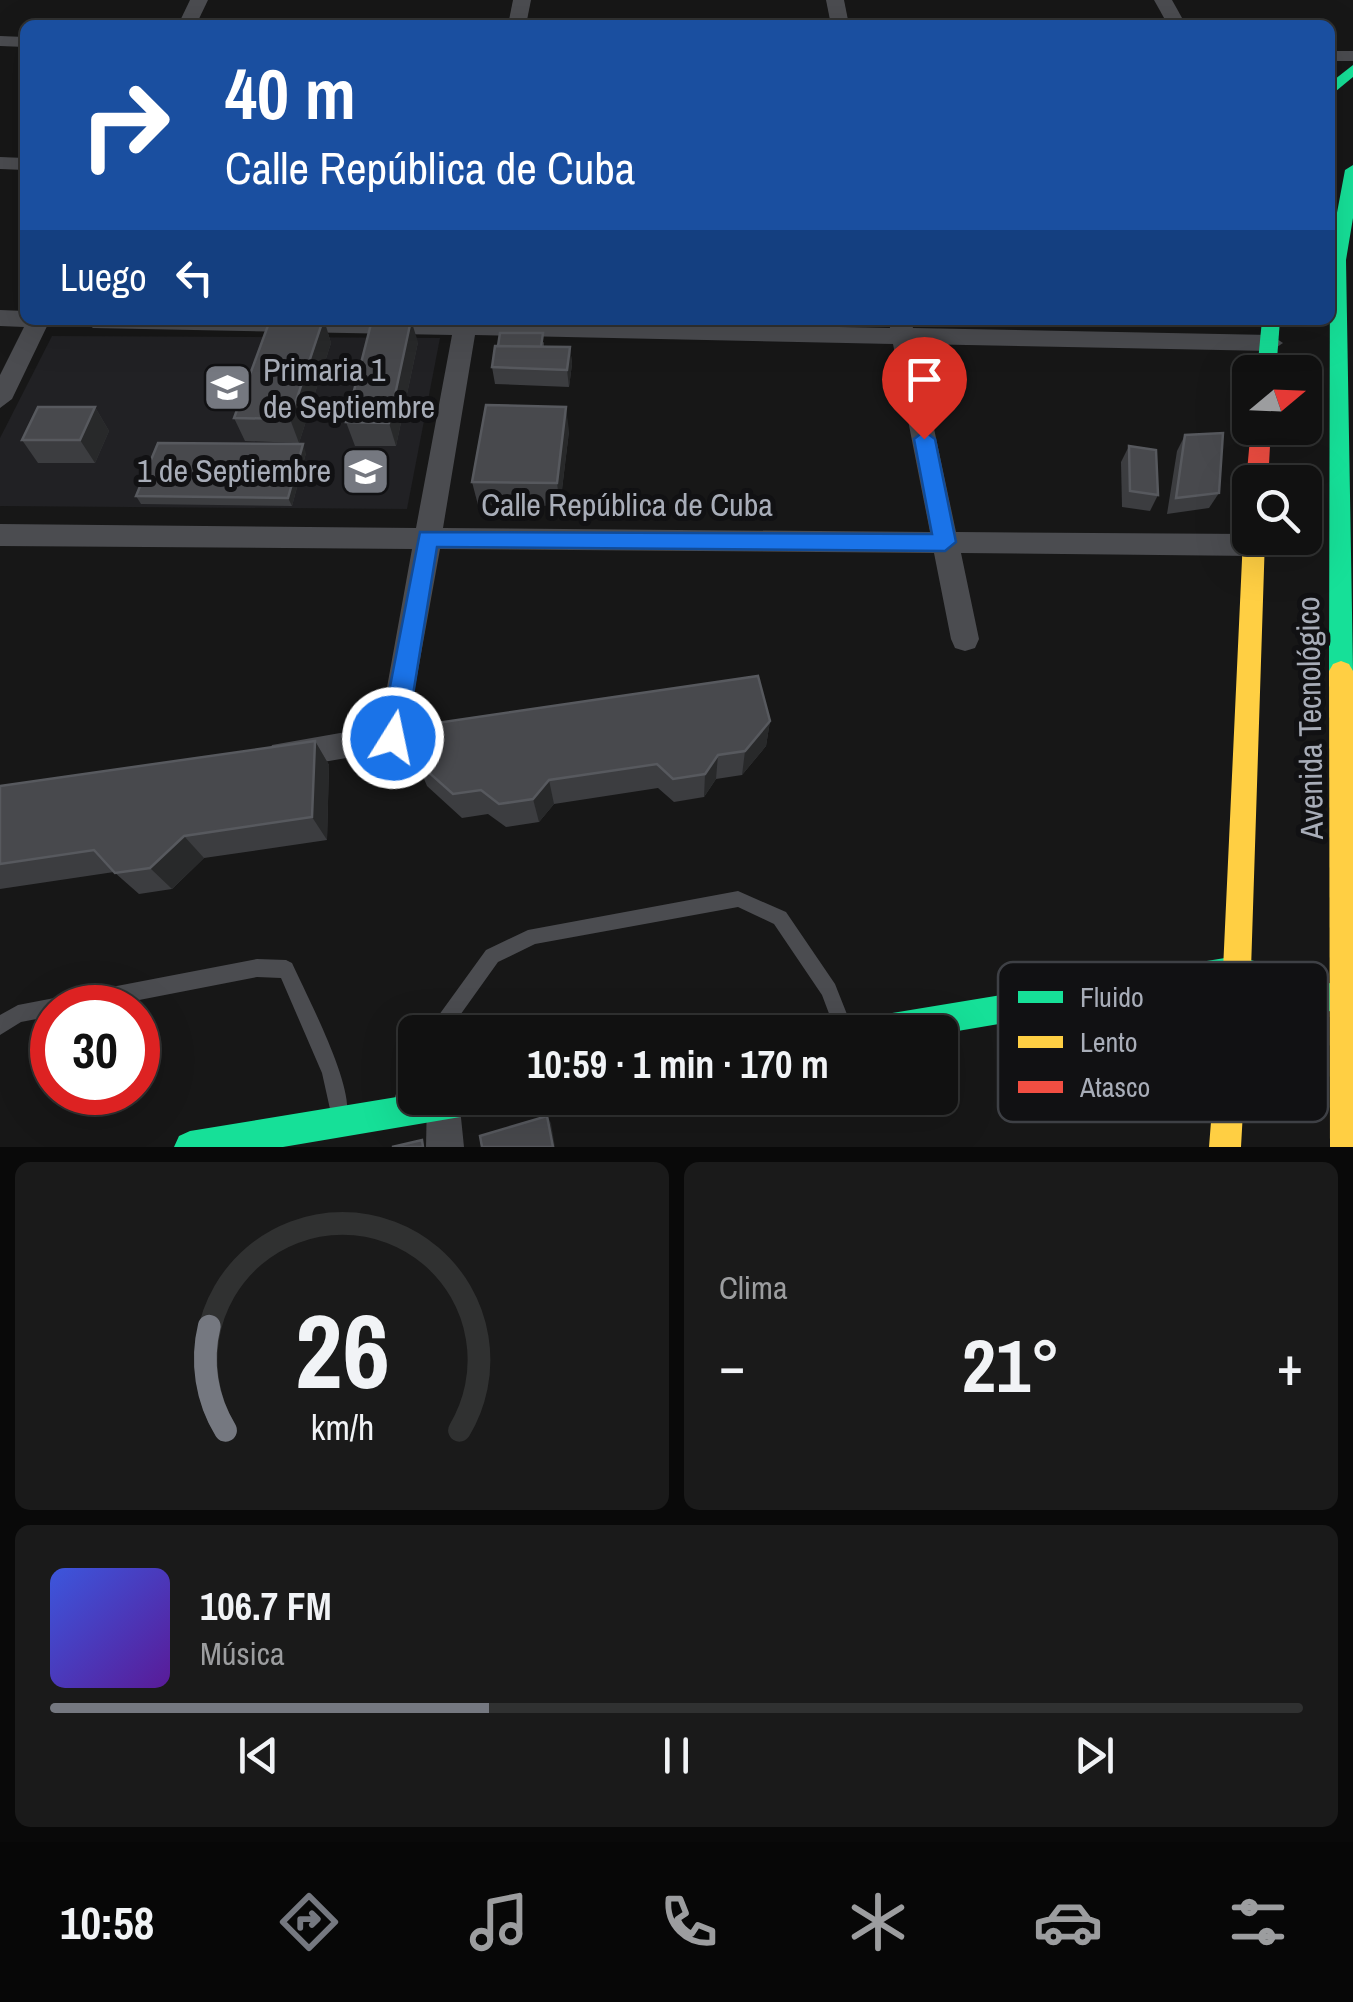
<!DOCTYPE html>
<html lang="es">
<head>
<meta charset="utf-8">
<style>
	:root { --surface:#111; --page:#1a1a1a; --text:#f1f3f6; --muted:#9c9d9f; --line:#303131; --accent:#757880 }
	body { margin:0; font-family:"Archivo Narrow",sans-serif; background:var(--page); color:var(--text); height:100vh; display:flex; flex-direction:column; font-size:38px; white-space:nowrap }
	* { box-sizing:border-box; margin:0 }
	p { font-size:32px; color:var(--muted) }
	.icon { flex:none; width:55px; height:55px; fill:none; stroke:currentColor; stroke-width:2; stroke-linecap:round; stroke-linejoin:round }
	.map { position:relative; height:1147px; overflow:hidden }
	.drawer { display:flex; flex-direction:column; gap:15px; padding:15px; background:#090909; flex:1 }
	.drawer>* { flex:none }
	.top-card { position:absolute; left:20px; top:20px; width:1315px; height:305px; border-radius:15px; box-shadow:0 10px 40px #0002,0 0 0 2px var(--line); background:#1a4fa0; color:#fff; overflow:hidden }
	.needle { width:65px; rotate:71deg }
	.tools { position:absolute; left:1232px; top:355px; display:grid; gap:20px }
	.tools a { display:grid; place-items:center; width:90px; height:90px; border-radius:15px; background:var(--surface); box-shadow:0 10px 40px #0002,0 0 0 2px var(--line); font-size:50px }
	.speed { position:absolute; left:30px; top:985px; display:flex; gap:20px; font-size:50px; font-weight:700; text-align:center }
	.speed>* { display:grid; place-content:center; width:130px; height:130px; border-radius:50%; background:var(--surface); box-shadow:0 10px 40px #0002,0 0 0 2px var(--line); line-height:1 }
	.speed .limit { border:15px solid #d22; background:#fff; color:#111 }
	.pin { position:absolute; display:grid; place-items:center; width:85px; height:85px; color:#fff; margin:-102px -42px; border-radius:50% 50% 50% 0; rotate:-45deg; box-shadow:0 0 10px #0007 }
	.pin .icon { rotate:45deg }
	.me { position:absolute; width:110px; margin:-55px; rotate:10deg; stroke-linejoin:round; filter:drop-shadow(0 0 8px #0008) }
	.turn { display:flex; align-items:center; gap:35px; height:210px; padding:0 40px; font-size:45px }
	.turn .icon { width:130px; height:130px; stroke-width:2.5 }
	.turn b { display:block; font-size:70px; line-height:85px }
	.then { display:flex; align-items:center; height:95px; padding:0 40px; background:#0003; gap:20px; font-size:38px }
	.big { font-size:75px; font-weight:800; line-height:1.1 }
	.drawer .widget { flex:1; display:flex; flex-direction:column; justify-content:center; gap:15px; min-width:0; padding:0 35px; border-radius:15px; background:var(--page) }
	.drawer .dial { align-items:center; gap:0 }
	.dial svg { height:260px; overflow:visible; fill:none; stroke:var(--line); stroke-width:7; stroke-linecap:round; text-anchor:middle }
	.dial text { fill:var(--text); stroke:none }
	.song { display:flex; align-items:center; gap:30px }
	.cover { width:120px; height:120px; border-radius:15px; background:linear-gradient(135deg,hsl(230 70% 55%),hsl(270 70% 35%)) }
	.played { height:10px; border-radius:5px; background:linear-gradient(90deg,var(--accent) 35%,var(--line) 35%) }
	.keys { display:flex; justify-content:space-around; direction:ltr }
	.heat { display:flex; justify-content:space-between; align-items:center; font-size:55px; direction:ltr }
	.drawer .tiles { flex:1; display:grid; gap:15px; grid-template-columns:1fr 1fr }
	.widget:last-child { grid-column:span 2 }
	.trip { position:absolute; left:398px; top:1015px; width:560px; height:100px; border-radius:15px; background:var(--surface); box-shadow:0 10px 40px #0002,0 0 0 2px var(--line); font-weight:800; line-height:100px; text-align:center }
	.menu { display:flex; height:160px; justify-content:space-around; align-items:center; background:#070707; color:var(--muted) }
	.menu .icon { width:70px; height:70px }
	.menu .selected { color:var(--accent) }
	.menu b { font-size:45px; color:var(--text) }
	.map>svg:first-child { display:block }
</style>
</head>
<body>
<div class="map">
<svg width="1353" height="1147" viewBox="0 0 1353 1147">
	<rect width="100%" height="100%" fill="#171717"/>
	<!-- built -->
	<polygon fill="#212124" points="52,336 440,338 407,509 0,506 0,438"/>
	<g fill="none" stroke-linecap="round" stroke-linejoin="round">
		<!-- lane -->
		<g fill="#4b4c50" fill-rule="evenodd">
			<polygon points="738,891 786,912 835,984 854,1032 836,1032 822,995 774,924 738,907 535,944 498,962 448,1032 428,1032 431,1026 486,950 528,930"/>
			<path d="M257 959 286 960 292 963C306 994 356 1089 346 1118L339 1120 332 1118 322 1073 281 978 257 977 98 1008H52V1016L21 1022 0 1035V1015L18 1005Z"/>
			<polygon points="415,1056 415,1091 409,1109 402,1111 395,1109 393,1102 409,1059"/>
		</g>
		<!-- street -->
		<g fill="#4b4c50" fill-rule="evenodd">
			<polygon points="190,0 208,0 196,25 178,25"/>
			<polygon points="513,0 531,0 526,25 508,25"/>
			<polygon points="826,0 844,0 849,25 831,25"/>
			<polygon points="1154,0 1172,0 1186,25 1168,25"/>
			<polygon points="0,36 25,37 25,47 0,46"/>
			<rect x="1330" y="51" width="23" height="10"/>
			<polygon points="0,157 25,158 25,170 0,169"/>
			<polygon points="0,310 25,311 25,320 50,320 12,399 0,408 0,375 24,327 0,326"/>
			<path d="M82 320H492L890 328 889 320H911L913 328 1271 335 1283 343 1271 351 916 344 956 532 1250 534 1264 538 1267 545 1264 553 1254 556 961 553 979 639 975 648 965 651 955 648 951 639 934 553 440 549 404 748 283 769 272 765 268 755 272 745 380 726 412 549 0 546V524L416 528 452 335 93 328ZM475 335 893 344 930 532 443 528Z"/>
			<polygon points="427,1098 459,1098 464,1147 426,1147"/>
		</g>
		<!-- fast -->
		<g fill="#16e098" fill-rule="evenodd">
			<polygon points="1353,65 1353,77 1330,96 1330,83"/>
			<polygon points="1353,165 1353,218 1346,260 1353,671 1349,678 1341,681 1333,678 1329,671 1330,250 1345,170"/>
			<polygon points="1262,320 1280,320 1276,372 1257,372"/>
			<polygon points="1237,956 1353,990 1353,1014 1346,1016 1237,984 940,1034 853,1032 858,1022 868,1017"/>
			<polygon points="415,1094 415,1098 499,1098 495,1109 484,1113 283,1147 174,1147 179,1136 190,1131"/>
		</g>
		<!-- slow -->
		<g fill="#ffcf43" fill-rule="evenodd">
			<polygon points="1250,531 1250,538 1265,538 1251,970 1241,1147 1209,1147 1223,970 1243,538"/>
			<polygon points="1341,661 1349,664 1353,671 1353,1147 1330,1147 1329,671 1333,664"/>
		</g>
		<!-- jam -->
		<polygon fill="#f24e42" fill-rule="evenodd" points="1251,428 1271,428 1268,482 1250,482 1250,488 1246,482"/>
	</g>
	<!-- wall -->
	<g fill="#3c3d40">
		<polygon points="324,320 331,343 299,443 245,441 234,418"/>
		<polygon points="418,342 396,446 355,446 346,422"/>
		<polygon points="544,342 544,347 570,347 572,364 569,387 495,384 492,367"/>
		<polygon points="95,407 109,431 95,463 38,463 22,440"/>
		<polygon points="569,431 560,506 478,505 472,482"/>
		<polygon points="1185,435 1219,493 1209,508 1167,514 1177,451"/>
		<polygon points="1129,446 1158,495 1150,511 1122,507 1121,462"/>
		<polygon points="306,453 292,506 141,504 136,496"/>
		<polygon points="770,721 766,746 742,775 716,779 704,797 674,802 658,788 554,804 539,822 506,827 488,814 462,818 427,786 417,762"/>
		<polygon points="315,741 329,765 327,840 204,858 172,889 139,894 114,872 0,889 0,786"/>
	</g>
	<!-- shaded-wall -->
	<g fill="#28292a">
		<polygon points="324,320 331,343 299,443 290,419"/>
		<polygon points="411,320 418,342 396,446 389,423"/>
		<polygon points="570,347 572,364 569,387 567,370"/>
		<polygon points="95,407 109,431 95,463 80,440"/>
		<polygon points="566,407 569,431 560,506 557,483"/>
		<polygon points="303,444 306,453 292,506 288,498"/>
		<polygon points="770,721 766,746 742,775 745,751"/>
		<polygon points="315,741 329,765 327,840 312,817"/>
		<polygon points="718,755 716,779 704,797 705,774"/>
		<polygon points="549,780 554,804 539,822 533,799"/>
		<polygon points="184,836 204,858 172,889 150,868"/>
		<polygon points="547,1116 551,1123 555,1147 553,1147"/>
	</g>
	<!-- building -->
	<g fill="#48494d" stroke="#57595e" stroke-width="2.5">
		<polygon points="270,320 323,320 290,419 234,418"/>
		<polygon points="372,320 411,320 389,423 346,422"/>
		<polygon points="500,333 543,333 541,347 498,346"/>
		<polygon points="495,346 570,347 567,370 492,367"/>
		<polygon points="486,405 566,407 557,483 472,482"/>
		<polygon points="38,407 95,407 80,440 22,440"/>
		<polygon points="1223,433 1219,493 1176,498 1185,435"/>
		<polygon points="158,443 303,444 288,498 136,496"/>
		<polygon points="1129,446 1156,450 1158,495 1130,491"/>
		<polygon points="758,676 770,721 745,751 718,755 705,774 673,779 657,764 549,780 533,799 499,804 481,790 453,794 417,762 416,726"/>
		<polygon points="315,741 312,817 184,836 150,868 115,873 94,850 0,864 0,786"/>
		<polygon points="547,1116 553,1147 482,1147 480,1136"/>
		<polygon points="422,1140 423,1147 392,1147"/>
	</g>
	<!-- route -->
	<polygon fill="#1a73e8" stroke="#114b97" stroke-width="2.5" points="924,431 935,439 956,542 945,551 437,547 406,738 402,746 384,746 380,738 420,532 932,534 914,439"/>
	<!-- icons -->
	<defs>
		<symbol id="school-square" viewBox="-11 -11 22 22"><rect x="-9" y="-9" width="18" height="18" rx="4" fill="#757880" stroke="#111113"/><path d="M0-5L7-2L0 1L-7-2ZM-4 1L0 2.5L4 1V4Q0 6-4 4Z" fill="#fff"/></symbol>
	</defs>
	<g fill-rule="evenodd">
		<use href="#school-square" x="200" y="360" width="55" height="55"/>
		<use href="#school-square" x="338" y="444" width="55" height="55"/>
	</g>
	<g text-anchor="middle" stroke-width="10" stroke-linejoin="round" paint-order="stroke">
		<!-- poi labels -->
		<g font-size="32" fill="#a8adb8" stroke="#111113" text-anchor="start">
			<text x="263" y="381">Primaria 1<tspan x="263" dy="37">de Septiembre</tspan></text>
			<text x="331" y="482" text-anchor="end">1 de Septiembre</text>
		</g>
		<!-- street labels -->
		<g font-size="32" fill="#a8adb8" stroke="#111113">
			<text x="627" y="516">Calle República de Cuba</text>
			<text transform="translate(1310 718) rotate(-91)" y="11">Avenida Tecnológico</text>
		</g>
	</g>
	<!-- legend -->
	<rect x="998" y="962" width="330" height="160" rx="15" fill="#111113" stroke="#3e4045" stroke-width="2.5"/>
	<rect x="1018" y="991" width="45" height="12" fill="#16e098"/>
	<rect x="1018" y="1036" width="45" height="12" fill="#ffcf43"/>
	<rect x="1018" y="1081" width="45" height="12" fill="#f24e42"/>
	<g font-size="28" fill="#a8adb8">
		<text x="1080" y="1007">Fluido</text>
		<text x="1080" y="1052">Lento</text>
		<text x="1080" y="1097">Atasco</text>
	</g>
</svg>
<div class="tools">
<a><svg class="needle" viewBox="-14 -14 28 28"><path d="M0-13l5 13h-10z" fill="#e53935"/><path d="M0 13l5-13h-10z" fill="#9c9d9f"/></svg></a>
<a><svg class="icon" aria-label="search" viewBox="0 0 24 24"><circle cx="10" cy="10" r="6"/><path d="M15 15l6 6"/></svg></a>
</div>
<div class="speed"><div class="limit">30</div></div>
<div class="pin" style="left:924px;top:439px;background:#d93025"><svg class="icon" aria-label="arrive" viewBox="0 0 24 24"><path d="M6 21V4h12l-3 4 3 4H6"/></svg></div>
<svg class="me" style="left:393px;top:738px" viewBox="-20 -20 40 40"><circle r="17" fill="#1a73e8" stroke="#fff" stroke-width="3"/><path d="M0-11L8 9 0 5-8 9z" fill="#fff"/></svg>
<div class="trip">10:59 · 1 min · 170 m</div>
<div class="top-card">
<div class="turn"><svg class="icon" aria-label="right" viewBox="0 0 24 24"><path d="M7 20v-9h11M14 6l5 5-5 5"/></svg><div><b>40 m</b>Calle República de Cuba</div></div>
<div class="then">Luego<svg class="icon" aria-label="left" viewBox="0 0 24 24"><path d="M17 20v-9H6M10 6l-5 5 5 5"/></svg></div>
</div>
</div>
<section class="drawer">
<div class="tiles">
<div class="widget dial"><svg viewBox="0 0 100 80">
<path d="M14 69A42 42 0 1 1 86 69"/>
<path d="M14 69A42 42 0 0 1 9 37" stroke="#757880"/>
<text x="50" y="56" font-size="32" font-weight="700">26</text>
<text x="50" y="72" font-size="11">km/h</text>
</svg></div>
<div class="widget"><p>Clima</p>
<div class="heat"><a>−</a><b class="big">21°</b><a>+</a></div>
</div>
<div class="widget">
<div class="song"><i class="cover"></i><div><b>106.7 FM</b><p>Música</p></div></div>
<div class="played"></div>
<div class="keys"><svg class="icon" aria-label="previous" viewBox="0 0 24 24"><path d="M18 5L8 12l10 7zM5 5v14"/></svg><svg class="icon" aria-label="pause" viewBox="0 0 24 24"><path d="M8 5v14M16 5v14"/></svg><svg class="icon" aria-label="next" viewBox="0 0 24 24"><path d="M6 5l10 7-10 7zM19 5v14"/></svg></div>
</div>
</div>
</section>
<nav class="menu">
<b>10:58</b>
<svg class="icon selected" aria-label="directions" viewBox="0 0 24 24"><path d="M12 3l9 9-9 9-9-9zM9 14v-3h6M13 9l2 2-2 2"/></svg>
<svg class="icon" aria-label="music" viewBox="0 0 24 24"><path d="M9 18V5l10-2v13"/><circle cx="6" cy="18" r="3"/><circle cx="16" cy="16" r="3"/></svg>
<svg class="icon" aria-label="phone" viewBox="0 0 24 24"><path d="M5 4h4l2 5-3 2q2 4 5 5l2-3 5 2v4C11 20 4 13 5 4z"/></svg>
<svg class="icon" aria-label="climate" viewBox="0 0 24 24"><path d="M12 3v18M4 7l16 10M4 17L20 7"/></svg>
<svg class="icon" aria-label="car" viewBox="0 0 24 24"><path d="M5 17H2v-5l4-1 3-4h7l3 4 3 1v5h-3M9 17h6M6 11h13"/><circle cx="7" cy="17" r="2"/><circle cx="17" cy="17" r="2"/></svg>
<svg class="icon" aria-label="filters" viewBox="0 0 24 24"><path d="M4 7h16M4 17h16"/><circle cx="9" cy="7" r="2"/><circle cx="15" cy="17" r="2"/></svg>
</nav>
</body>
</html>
